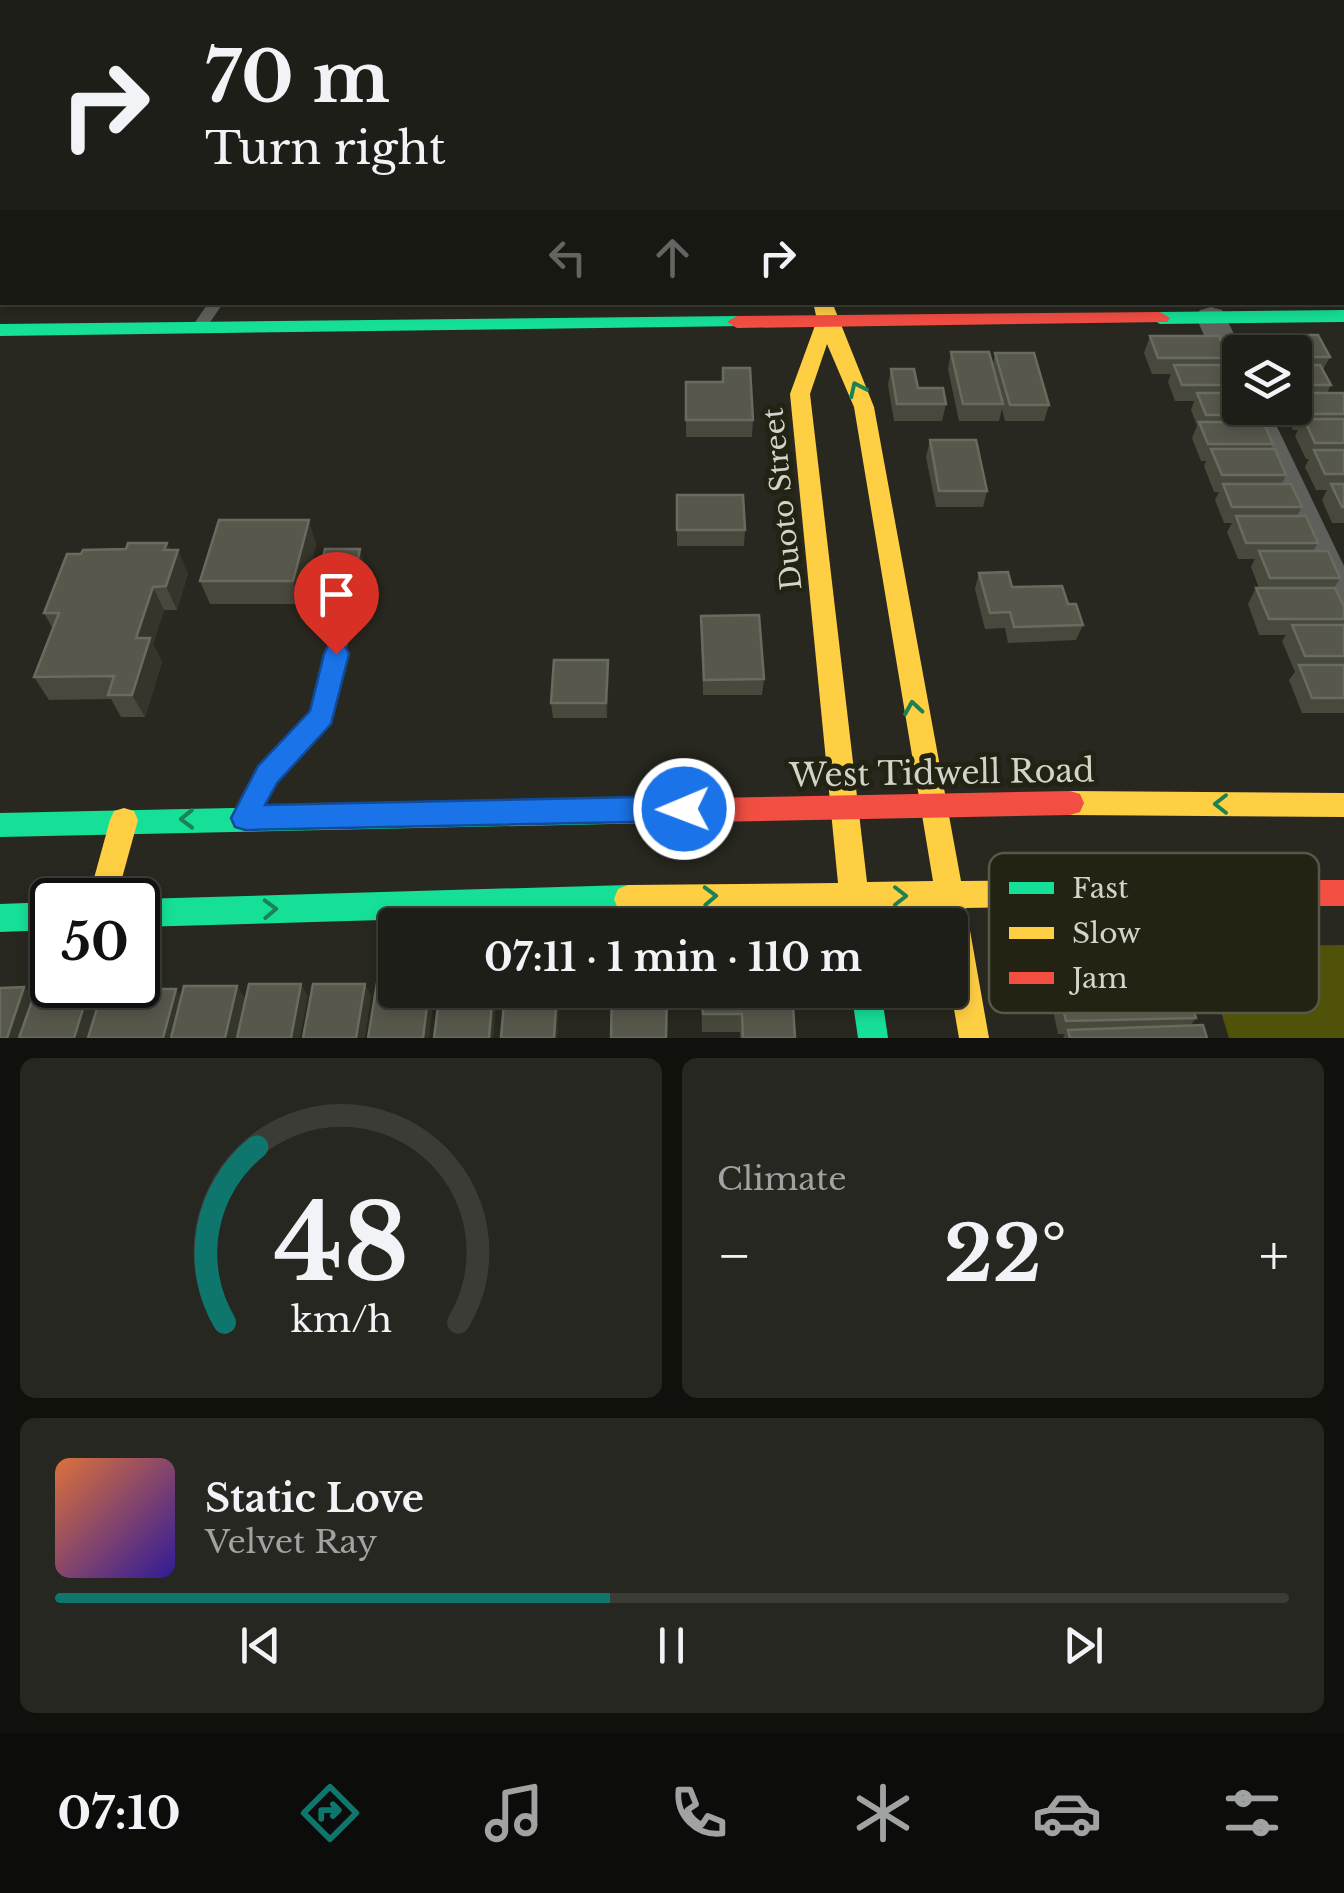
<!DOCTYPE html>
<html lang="en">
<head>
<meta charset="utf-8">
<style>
	:root { --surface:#1e1e18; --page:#262721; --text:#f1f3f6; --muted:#a1a2a2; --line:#3c3c37; --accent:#0f766e }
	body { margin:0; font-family:"Libre Baskerville",serif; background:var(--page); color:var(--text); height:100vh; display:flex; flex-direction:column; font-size:38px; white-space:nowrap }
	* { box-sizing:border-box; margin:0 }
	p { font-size:32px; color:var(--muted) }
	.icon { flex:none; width:55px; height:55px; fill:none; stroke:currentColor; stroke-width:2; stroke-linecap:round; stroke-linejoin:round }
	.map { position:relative; height:1038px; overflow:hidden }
	.details { display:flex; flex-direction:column; gap:20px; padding:20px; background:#10100d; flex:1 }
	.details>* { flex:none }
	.guide { position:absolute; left:0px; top:0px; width:1345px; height:305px; box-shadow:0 5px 15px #0003,0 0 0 2px var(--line); background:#1e1e18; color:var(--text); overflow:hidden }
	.buttons { position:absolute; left:1222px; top:335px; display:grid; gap:20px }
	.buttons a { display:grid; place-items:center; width:90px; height:90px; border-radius:10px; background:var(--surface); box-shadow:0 5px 15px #0003,0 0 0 2px var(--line); font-size:50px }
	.speed { position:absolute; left:30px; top:878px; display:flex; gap:20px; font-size:50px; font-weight:700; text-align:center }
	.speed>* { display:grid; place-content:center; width:130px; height:130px; border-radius:50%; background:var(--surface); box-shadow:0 5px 15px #0003,0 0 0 2px var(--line); line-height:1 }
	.speed .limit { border:5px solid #111; border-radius:15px; background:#fff; color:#111 }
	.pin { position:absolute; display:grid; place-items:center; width:85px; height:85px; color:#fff; margin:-102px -42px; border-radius:50% 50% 50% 0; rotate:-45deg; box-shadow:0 0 10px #0007 }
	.pin .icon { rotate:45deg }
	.me { position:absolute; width:110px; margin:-55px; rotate:269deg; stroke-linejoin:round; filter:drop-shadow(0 0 8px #0008) }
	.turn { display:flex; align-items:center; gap:35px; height:210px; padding:0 40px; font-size:45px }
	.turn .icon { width:130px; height:130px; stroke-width:2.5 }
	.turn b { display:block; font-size:70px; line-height:85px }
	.lanes { display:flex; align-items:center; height:95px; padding:0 40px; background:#0003; justify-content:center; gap:50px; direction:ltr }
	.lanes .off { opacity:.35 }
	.big { font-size:75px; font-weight:700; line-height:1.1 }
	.details .widget { flex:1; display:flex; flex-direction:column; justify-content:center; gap:15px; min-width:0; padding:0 35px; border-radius:15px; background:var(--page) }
	.details .dial { align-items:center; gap:0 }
	.dial svg { height:260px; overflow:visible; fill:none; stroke:var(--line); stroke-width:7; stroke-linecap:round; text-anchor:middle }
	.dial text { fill:var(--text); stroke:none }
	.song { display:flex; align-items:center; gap:30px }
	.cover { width:120px; height:120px; border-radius:15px; background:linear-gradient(135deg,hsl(20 70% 55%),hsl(250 70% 35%)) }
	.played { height:10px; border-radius:5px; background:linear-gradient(90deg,var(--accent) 45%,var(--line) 45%) }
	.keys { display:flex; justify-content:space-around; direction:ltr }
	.heat { display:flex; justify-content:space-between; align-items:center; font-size:55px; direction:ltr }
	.details .tiles { flex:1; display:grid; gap:20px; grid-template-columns:1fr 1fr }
	.widget:last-child { grid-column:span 2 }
	.trip { position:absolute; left:378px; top:908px; width:590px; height:100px; border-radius:10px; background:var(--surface); box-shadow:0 5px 15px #0003,0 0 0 2px var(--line); font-weight:700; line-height:100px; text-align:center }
	.dock { display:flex; height:160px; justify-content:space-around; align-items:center; background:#0c0c0a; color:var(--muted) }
	.dock .icon { width:70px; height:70px }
	.dock .selected { color:var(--accent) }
	.dock b { font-size:45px; color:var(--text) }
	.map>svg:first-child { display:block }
</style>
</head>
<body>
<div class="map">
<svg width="1344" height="1038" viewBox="0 0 1344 1038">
	<rect width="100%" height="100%" fill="#282820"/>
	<!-- green -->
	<polygon fill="#505209" points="1344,945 1344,1038 1229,1038 1201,947"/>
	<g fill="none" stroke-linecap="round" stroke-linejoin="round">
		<!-- lane -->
		<g fill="#5f5f5b" fill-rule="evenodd">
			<polygon points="209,302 224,302 204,331 194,331 191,328"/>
			<polygon points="344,615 351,617 353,622 329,722 274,780 254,820 247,823 240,820 236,813 260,768 313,712 335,622 337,617"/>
		</g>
		<!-- street -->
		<g fill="#5f5f5b" fill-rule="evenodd">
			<polygon points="1211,307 1222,310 1243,352 1240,392 1229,388 1224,381 1196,317 1200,310"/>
			<polygon points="1240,401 1240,408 1268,408 1344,566 1344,620 1331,615 1325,605 1236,408"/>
		</g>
		<!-- fast -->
		<g fill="#16e098" fill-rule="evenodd">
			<rect x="780" y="0" width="14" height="2"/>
			<polygon points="1344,310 1344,322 1160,324 1150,318 1160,312"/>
			<polygon points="737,316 744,318 747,322 744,326 0,336 0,324"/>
			<polygon points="656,799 666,802 670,811 666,820 656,823 0,837 0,813"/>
			<polygon points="628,885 638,889 642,899 638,909 628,913 138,927 138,899"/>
			<polygon points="52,902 52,930 0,932 0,904"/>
			<polygon points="851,990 881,990 888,1038 858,1038"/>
		</g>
		<!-- slow -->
		<g fill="#ffcf43" fill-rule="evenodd">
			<path d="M813 302H832L874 407 961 881 1074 880 1084 884 1088 893 1084 902 1074 906 966 908 989 1038H959L950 986V925H940L937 908 870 909 872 925H842L841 910 628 913 618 909 614 899 618 889 628 885 838 883 790 394 817 320ZM827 344 854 407 933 881 867 882 810 394Z"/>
			<polygon points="1070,791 1344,793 1344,817 1070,815 1060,812 1056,803 1060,794"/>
			<polygon points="124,808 134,811 138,820 116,900 88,900 110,820 114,811"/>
		</g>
		<!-- jam -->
		<g fill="#f24e42" fill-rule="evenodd">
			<polygon points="1160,312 1170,318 1167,322 737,328 727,322 737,316"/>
			<polygon points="1070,791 1080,794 1084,803 1080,812 1070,815 656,823 646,820 642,811 646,802 656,799"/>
			<polygon points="1074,880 1344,880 1344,906 1074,906 1064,902 1060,893 1064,884"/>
		</g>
	</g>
	<!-- wall -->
	<g fill="#48483d">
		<polygon points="1257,335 1330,357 1323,370 1331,385 1327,393 1344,393 1344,523 1332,523 1322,500 1327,490 1316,490 1305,467 1309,459 1306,459 1295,436 1298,430 1293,430 1283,410 1284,408 1295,408 1295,352 1250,352"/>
		<polygon points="1150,336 1229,358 1226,365 1240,373 1240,408 1261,415 1258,422 1273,444 1271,449 1286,475 1282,484 1302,507 1297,516 1318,543 1313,551 1340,578 1334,588 1344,607 1344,713 1302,713 1289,680 1295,672 1282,641 1286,635 1259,635 1248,604 1256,588 1259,588 1251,567 1255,559 1238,559 1227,532 1232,523 1224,523 1215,500 1219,492 1214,492 1204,466 1206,461 1201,461 1192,438 1197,426 1191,410 1194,401 1175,401 1168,382 1171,374 1152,374 1144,353"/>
		<polygon points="951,352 993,364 995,353 1049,405 1044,421 1005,421 1002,409 999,421 959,421 948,369"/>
		<polygon points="723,368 753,420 752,437 686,437 686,382 722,382"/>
		<polygon points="891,369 918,388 946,404 942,421 894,421 888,385"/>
		<polygon points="930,440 987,491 983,507 936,507 926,457"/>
		<polygon points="677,495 745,530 744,546 677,546"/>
		<polygon points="316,544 301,604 210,604 200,581"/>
		<polygon points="170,550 188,573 177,610 164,610 153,644 162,662 145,717 121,717 111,699 49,700 34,677 53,629 44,613"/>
		<polygon points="365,565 354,615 319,615 313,599"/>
		<polygon points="979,573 1012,587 1068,604 1083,625 1076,640 1008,643 1005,628 985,629 975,589"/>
		<polygon points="701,616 764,679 762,695 703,695"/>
		<polygon points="608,660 607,718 553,718 551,703"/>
		<polygon points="1056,978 1196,1018 1190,1026 1207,1038 1063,1038 1065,1034 1058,1034 1049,991"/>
		<polygon points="701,990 792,990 795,1038 740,1038 740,1032 702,1032"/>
	</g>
	<!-- shaded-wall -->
	<g fill="#35352b">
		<polygon points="309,520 316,544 301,604 293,581"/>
		<polygon points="167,543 175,559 178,550 188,573 177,610 166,586 164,550"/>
		<polygon points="360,549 365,565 354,615 350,599"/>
		<polygon points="153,587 164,610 153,644 162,662 145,717 132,695 136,638"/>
		<polygon points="608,660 609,676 607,718 606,703"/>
		<polygon points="301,984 308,996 300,1038 291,1038"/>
		<polygon points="365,984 371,996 365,1038 356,1038"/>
		<polygon points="90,986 101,998 89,1038 74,1038"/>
		<polygon points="237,986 245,998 237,1038 225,1038"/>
		<polygon points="24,987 37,1000 24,1038 7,1038"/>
		<polygon points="176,989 185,1002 176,1038 163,1038"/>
		<polygon points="429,990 432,990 434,996 429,1038 423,1038"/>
		<polygon points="493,990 496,990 497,996 493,1038 489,1038"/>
		<polygon points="557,990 559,990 560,995 557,1038 554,1038"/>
	</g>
	<!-- building -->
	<g fill="#57574c" stroke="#6a6b5f" stroke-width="2.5">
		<polygon points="1257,335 1318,335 1330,357 1295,357 1295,352 1265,352"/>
		<polygon points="1150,336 1219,336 1229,358 1158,358"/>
		<polygon points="951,352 989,352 1003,404 963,404"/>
		<polygon points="995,353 1034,353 1049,405 1010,405"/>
		<polygon points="1174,365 1237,365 1240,373 1240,385 1182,385"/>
		<polygon points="1295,365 1320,365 1331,385 1295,385"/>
		<polygon points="723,368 750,368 753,420 686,420 686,382 723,382"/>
		<polygon points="891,369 914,369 918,388 943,388 946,404 897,404"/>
		<polygon points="1197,393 1240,393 1240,408 1258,408 1261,415 1206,415"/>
		<polygon points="1295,393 1344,393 1344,414 1301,414 1295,401"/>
		<polygon points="1304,419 1344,419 1344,443 1315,443"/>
		<polygon points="1199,422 1263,422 1273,444 1208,444"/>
		<polygon points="930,440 976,440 987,491 939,491"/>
		<polygon points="1211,449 1275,449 1286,475 1222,475"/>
		<polygon points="1314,450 1344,450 1344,474 1325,474"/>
		<polygon points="1223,484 1291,484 1302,507 1232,507"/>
		<polygon points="1331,484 1344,484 1344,507 1342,507"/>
		<polygon points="677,495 743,495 745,530 677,530"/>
		<polygon points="1236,516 1306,516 1318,543 1246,543"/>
		<polygon points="219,520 309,520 293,581 200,581"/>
		<polygon points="128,543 167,543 164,550 178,550 166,586 153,587 136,638 150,638 132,695 108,695 114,676 34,677 59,613 44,613 67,554 81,554 83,550 126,549"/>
		<polygon points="325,549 360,549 350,599 313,599"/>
		<polygon points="1259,551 1328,551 1340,578 1270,578"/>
		<polygon points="1008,572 1012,587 1062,586 1068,604 1076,604 1083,625 1014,627 1010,612 990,613 979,573"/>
		<polygon points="1256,588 1335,588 1344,607 1344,619 1269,619"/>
		<polygon points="759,615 764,679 704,680 701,616"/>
		<polygon points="1292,625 1344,625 1344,656 1305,656"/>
		<polygon points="554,660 608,660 606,703 551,703"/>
		<polygon points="1299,665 1344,665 1344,698 1312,698"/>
		<polygon points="1183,975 1196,1018 1066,1021 1056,978"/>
		<polygon points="377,983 395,983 395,990 429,990 423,1038 368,1038"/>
		<polygon points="249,984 301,984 291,1038 237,1038"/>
		<polygon points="313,984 365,984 356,1038 303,1038"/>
		<polygon points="90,986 74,1038 19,1038 37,987"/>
		<polygon points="184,986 237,986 225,1038 171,1038"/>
		<polygon points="24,987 7,1038 0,1038 0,988"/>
		<polygon points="103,989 176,989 163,1038 88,1038"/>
		<polygon points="440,990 493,990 489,1038 434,1038"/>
		<polygon points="505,990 557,990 554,1038 501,1038"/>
		<polygon points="612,990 667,990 666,1038 611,1038"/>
		<polygon points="702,990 792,990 795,1038 743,1038 742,1014 703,1014"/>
		<polygon points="1203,1025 1207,1038 1070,1038 1068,1030"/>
	</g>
	<!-- one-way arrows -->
	<defs><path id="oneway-chevron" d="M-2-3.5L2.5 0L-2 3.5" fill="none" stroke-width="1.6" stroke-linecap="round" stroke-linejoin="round" transform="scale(2.5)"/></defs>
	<g stroke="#1c8256">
		<use href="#oneway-chevron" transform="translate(857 389) rotate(-115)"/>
		<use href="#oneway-chevron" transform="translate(913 708) rotate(-99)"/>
		<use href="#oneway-chevron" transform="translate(1221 804) rotate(-180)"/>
		<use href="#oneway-chevron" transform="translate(187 819) rotate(179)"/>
		<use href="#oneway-chevron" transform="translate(710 896) rotate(-2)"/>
		<use href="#oneway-chevron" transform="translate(900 896)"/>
		<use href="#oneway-chevron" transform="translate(270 909) rotate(-2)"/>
	</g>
	<!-- route -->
	<polygon fill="#1a73e8" stroke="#114b97" stroke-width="2.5" points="336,643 345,646 349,654 331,724 277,783 265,805 684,796 694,800 698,809 694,817 684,821 245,830 235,827 231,818 258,766 310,711 324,654 328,646"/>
	<g text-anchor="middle" stroke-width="10" stroke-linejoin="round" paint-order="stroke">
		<!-- street labels -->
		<g font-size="28" fill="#d2d3c9" stroke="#222313">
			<text transform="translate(782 499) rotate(-96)" y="10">Duoto Street</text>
		</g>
		<!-- near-street labels -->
		<g font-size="32" fill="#d2d3c9" stroke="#222313">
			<text transform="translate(942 773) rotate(-1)" y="11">West Tidwell Road</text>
		</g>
	</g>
	<!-- legend -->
	<rect x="989" y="853" width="330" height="160" rx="15" fill="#222313" stroke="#57584a" stroke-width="2.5"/>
	<rect x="1009" y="882" width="45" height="12" fill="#16e098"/>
	<rect x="1009" y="927" width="45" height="12" fill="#ffcf43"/>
	<rect x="1009" y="972" width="45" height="12" fill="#f24e42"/>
	<g font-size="28" fill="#d2d3c9">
		<text x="1072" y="898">Fast</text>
		<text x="1072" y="943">Slow</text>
		<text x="1072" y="988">Jam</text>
	</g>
</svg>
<div class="buttons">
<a><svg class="icon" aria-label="layers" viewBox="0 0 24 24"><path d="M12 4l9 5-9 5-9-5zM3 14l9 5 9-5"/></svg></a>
</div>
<div class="speed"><div class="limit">50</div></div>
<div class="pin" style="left:336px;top:654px;background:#d93025"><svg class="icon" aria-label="arrive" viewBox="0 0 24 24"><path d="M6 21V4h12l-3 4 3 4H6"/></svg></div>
<svg class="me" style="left:684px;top:809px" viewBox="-20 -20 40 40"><circle r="17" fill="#1a73e8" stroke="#fff" stroke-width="3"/><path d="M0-11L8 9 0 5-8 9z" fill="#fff"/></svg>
<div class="trip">07:11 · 1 min · 110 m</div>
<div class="guide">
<div class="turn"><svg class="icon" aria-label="right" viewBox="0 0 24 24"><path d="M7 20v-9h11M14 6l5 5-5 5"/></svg><div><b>70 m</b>Turn right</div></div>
<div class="lanes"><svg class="icon off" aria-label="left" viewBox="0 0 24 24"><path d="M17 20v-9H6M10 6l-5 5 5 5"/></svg><svg class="icon off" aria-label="ahead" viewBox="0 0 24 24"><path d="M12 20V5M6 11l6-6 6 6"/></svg><svg class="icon" aria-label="right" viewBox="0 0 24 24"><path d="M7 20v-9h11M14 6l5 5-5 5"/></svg></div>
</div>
</div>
<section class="details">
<div class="tiles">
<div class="widget dial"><svg viewBox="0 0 100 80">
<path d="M14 69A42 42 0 1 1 86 69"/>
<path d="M14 69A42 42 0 0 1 24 15" stroke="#0f766e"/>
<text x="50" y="56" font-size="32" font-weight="700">48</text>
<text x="50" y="72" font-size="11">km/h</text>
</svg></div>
<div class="widget"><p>Climate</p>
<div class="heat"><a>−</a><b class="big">22°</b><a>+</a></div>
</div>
<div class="widget">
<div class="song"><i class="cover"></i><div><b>Static Love</b><p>Velvet Ray</p></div></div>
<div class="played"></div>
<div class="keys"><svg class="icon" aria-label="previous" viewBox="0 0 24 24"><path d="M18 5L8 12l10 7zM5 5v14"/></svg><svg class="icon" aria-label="pause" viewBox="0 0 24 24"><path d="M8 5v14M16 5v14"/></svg><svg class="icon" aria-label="next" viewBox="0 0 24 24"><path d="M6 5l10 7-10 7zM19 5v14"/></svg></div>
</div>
</div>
</section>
<nav class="dock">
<b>07:10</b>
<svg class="icon selected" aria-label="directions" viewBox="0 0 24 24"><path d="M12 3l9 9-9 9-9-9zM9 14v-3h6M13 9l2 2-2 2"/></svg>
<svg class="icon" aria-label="music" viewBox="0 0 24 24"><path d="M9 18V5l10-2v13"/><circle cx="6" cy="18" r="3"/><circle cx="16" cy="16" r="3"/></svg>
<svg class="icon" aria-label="phone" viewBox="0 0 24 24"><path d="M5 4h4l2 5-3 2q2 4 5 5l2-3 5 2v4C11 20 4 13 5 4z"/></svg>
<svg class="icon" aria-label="climate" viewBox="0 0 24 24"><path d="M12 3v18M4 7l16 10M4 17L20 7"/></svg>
<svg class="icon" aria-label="car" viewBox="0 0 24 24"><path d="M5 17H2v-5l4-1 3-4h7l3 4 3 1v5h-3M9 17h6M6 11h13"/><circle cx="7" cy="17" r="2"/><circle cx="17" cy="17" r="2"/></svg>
<svg class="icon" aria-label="filters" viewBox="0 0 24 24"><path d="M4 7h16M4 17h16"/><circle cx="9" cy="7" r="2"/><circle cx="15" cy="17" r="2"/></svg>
</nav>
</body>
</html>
